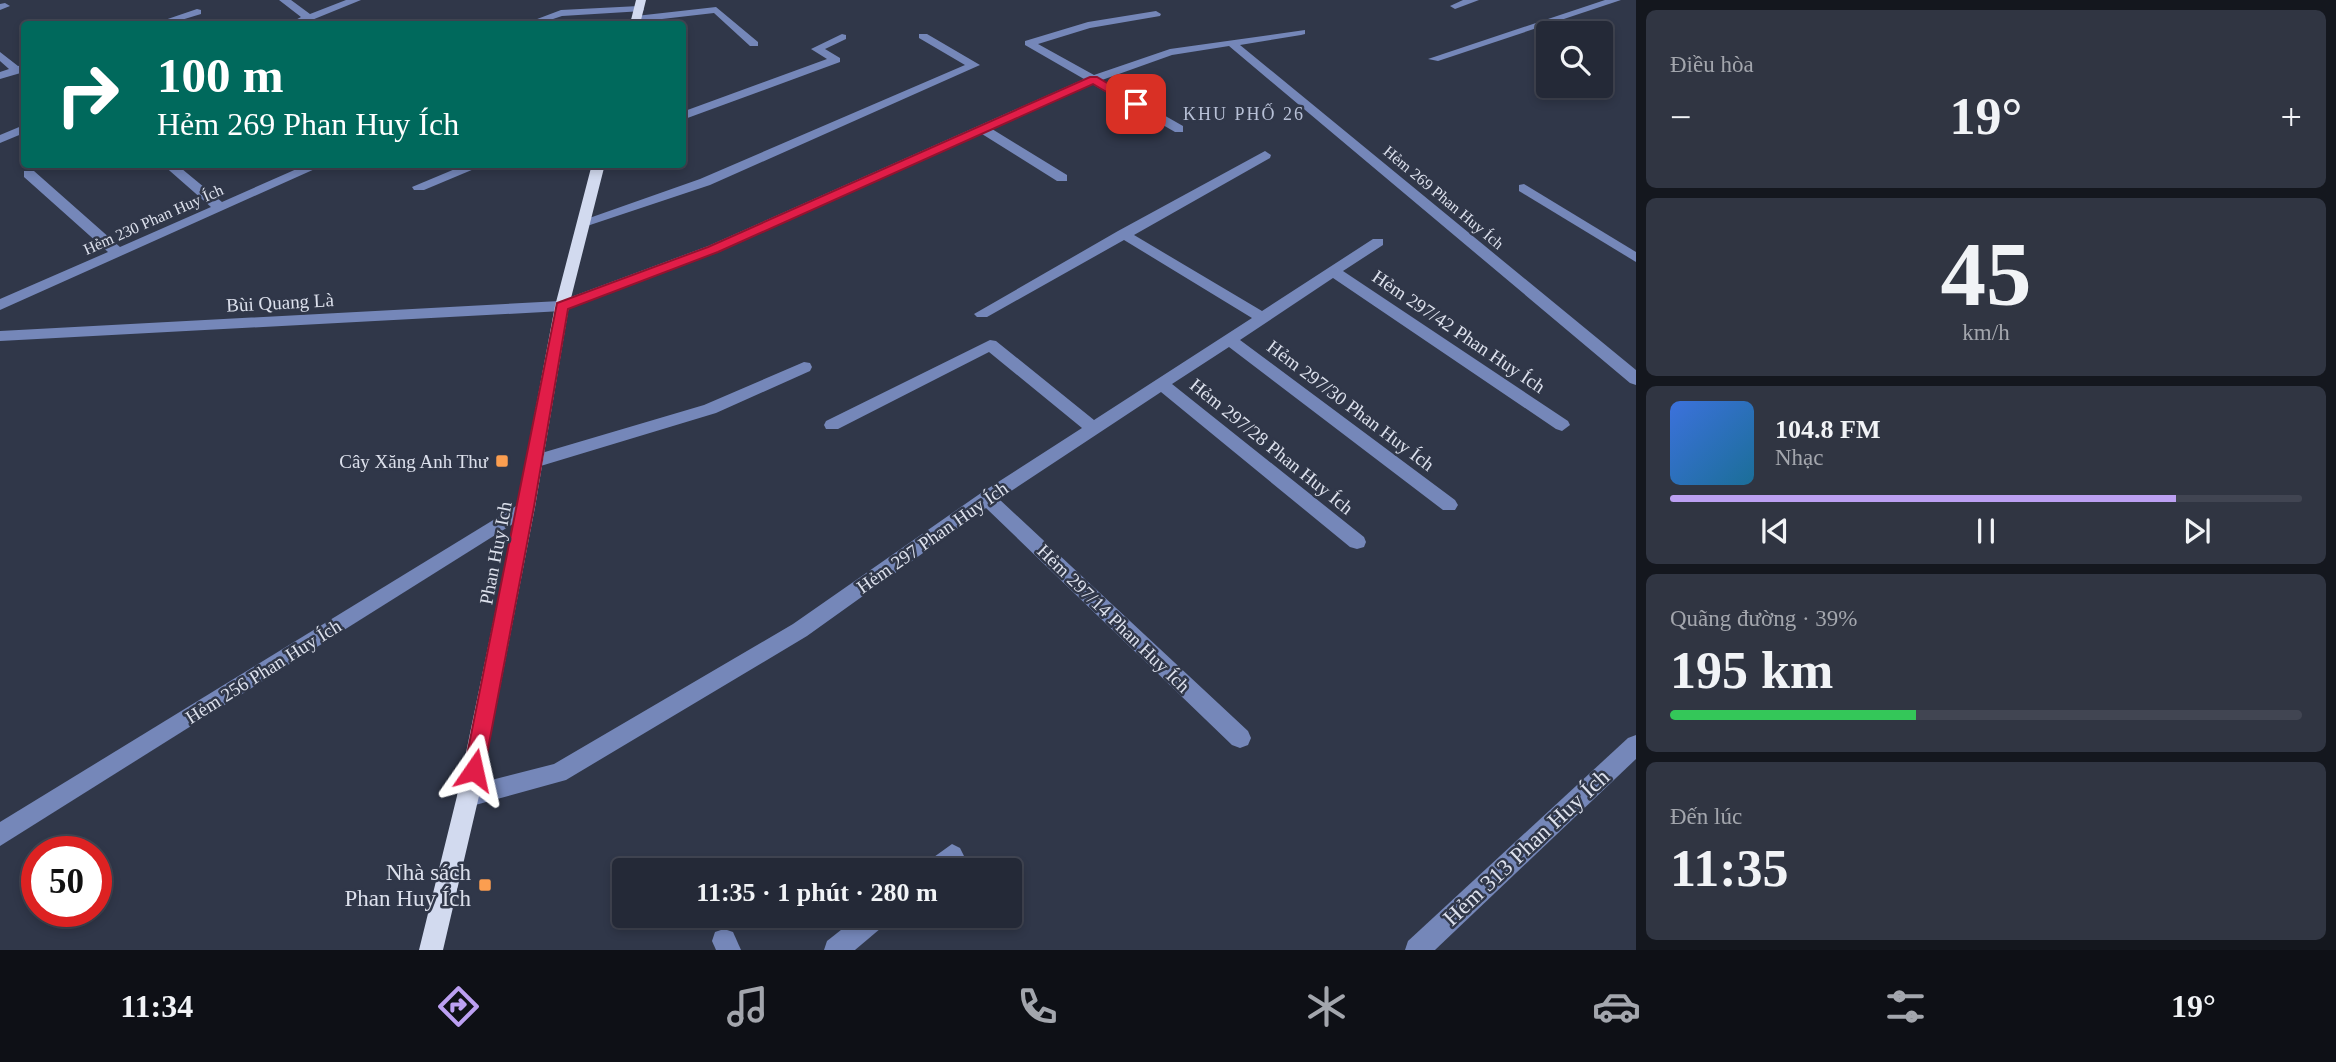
<!DOCTYPE html>
<html lang="vi">
<head>
<meta charset="utf-8">
<style>
	:root { --surface:#242937; --page:#303542; --text:#f1f3f6; --muted:#a3a6ad; --line:#414552; --accent:#bca0f2 }
	body { margin:0; font-family:"Times New Roman",serif; background:var(--page); color:var(--text); height:100vh; display:flex; flex-direction:column; font-size:26px; white-space:nowrap }
	* { box-sizing:border-box; margin:0 }
	p { font-size:23px; color:var(--muted) }
	.icon { flex:none; width:38px; height:38px; fill:none; stroke:currentColor; stroke-width:2; stroke-linecap:round; stroke-linejoin:round }
	.map { position:relative; flex:1; overflow:hidden }
	.details { display:flex; flex-direction:column; gap:10px; padding:10px; background:#14171e; width:700px }
	.details>* { flex:none }
	.banner { position:absolute; left:21px; top:21px; width:665px; height:147px; border-radius:7px; box-shadow:0 4px 10px #0003,0 0 0 2px var(--line); background:#00695c; color:#fff; overflow:hidden }
	.fabs { position:absolute; left:1536px; top:21px; display:grid; gap:14px }
	.fabs a { display:grid; place-items:center; width:77px; height:77px; border-radius:7px; background:var(--surface); box-shadow:0 4px 10px #0003,0 0 0 2px var(--line); font-size:35px }
	.speed { position:absolute; left:21px; top:836px; display:flex; gap:14px; font-size:35px; font-weight:700; text-align:center }
	.speed>* { display:grid; place-content:center; width:91px; height:91px; border-radius:50%; background:var(--surface); box-shadow:0 4px 10px #0003,0 0 0 2px var(--line); line-height:1 }
	.speed .limit { border:10px solid #d22; background:#fff; color:#111 }
	.pin { position:absolute; display:grid; place-items:center; width:60px; height:60px; color:#fff; margin:-30px; border-radius:14px; box-shadow:0 4px 10px #0006 }
	.me { position:absolute; width:77px; margin:-38px; rotate:11deg; stroke-linejoin:round; filter:drop-shadow(0 0 5px #0008) }
	.turn { display:flex; align-items:center; gap:24px; height:147px; padding:0 21px; font-size:32px }
	.turn .icon { width:91px; height:91px; stroke-width:2.5 }
	.turn b { display:block; font-size:49px; line-height:60px }
	.big { font-size:52px; font-weight:800; line-height:1.1 }
	.details .tile { flex:1; display:flex; flex-direction:column; justify-content:center; gap:10px; min-width:0; padding:0 24px; border-radius:10px; background:var(--page) }
	.details .dial { align-items:center; gap:0 }
	.dial b { font-size:91px; line-height:1 }
	.song { display:flex; align-items:center; gap:21px }
	.cover { width:84px; height:84px; border-radius:10px; background:linear-gradient(135deg,hsl(220 70% 55%),hsl(200 70% 35%)) }
	.played { height:7px; border-radius:4px; background:linear-gradient(90deg,var(--accent) 80%,var(--line) 80%) }
	.keys { display:flex; justify-content:space-around; direction:ltr }
	.heat { display:flex; justify-content:space-between; align-items:center; font-size:38px; direction:ltr }
	.charge { height:10px; border-radius:5px; background:linear-gradient(90deg,#34c759 39%,var(--line) 0) }
	.trip { position:absolute; left:612px; top:858px; width:410px; height:70px; border-radius:7px; background:var(--surface); box-shadow:0 4px 10px #0003,0 0 0 2px var(--line); font-weight:800; line-height:70px; text-align:center }
	.dock { display:flex; height:112px; justify-content:space-around; align-items:center; background:#0e1016; color:var(--muted) }
	.dock .icon { width:49px; height:49px }
	.dock .active { color:var(--accent) }
	.dock b { font-size:32px; color:var(--text) }
	main { display:flex; flex:1; min-height:0 }
	.map>svg:first-child { display:block }
</style>
</head>
<body>
<main>
<div class="map">
<svg width="1636" height="950" viewBox="0 0 1636 950">
	<rect width="100%" height="100%" fill="#303749"/>
	<g fill="none" stroke-linecap="round" stroke-linejoin="round">
		<!-- minor -->
		<g fill="#7587b9" fill-rule="evenodd">
			<polygon points="279,0 291,0 310,14 346,0 361,0 302,24 288,24 301,17"/>
			<polygon points="1463,0 1479,0 1455,9 1450,6"/>
			<polygon points="1605,0 1621,0 1438,61 1428,59"/>
			<polygon points="0,4 5,3 10,6 0,10"/>
			<polygon points="639,6 644,9 643,11 562,16 538,24 524,24 561,10"/>
			<polygon points="716,7 758,42 758,46 750,46 714,13 636,22 631,19 636,16"/>
			<polygon points="197,9 201,10 201,14 168,24 153,24"/>
			<polygon points="1156,11 1161,14 1160,16 1090,28 1038,44 1094,75 1170,49 1305,30 1305,34 1301,35 1240,45 1636,370 1636,385 1630,383 1229,46 1172,55 1102,80 1183,126 1183,132 1175,132 1092,84 992,129 1067,175 1067,181 1057,181 982,134 718,252 562,311 0,341 0,331 560,301 708,246 1084,79 1025,45 1025,41 1088,22"/>
			<polygon points="842,34 846,35 846,39 825,49 840,58 840,62 682,120 682,112 827,59 811,49"/>
			<polygon points="919,34 927,34 980,65 710,185 590,225 585,226 578,222 700,179 965,65 919,38"/>
			<polygon points="0,52 18,66 24,65 24,72 0,79 0,72 9,69 0,61"/>
			<polygon points="24,125 24,133 0,143 0,135"/>
			<polygon points="1265,151 1271,155 1270,158 1134,235 1262,311 1373,239 1383,239 1383,245 1343,271 1568,421 1570,425 1562,431 1556,429 1333,278 1240,340 1455,500 1458,505 1455,510 1443,510 1229,347 1172,384 1364,537 1366,542 1364,547 1357,549 1350,547 1161,392 999,499 1248,731 1251,738 1248,745 1240,748 1232,745 986,508 807,636 566,780 468,807 460,804 457,796 460,788 554,764 793,624 981,493 1082,428 989,352 838,429 826,429 824,425 826,421 990,340 996,341 1094,420 1252,318 1124,240 987,317 977,317 974,314 1118,231"/>
			<polygon points="162,164 176,164 222,202 308,164 326,164 0,310 0,299 108,252 24,177 24,171 34,171 120,247 211,207"/>
			<polygon points="467,164 486,164 424,190 414,190 412,187"/>
			<polygon points="1524,184 1636,252 1636,262 1519,191 1519,185"/>
			<polygon points="804,362 810,363 812,367 810,371 716,413 534,468 528,467 525,462 528,457 704,405"/>
			<polygon points="526,500 532,502 535,507 532,512 0,846 0,822"/>
			<polygon points="1636,735 1636,759 1435,950 1405,950 1408,941 1628,738"/>
			<path d="M952 844 960 848 964 856C956 874 941 870 923 870L927 862Z"/>
			<polygon points="860,915 891,915 887,923 855,950 824,950 827,941"/>
			<polygon points="724,929 733,932 741,950 716,950 712,941 715,932"/>
		</g>
		<!-- major -->
		<g fill="#d2daef" fill-rule="evenodd">
			<polygon points="636,0 646,0 640,24 630,24"/>
			<polygon points="592,164 605,164 569,306 535,507 479,796 443,950 419,950 457,796 517,507 555,306"/>
		</g>
	</g>
	<!-- route -->
	<polygon fill="#e11d48" stroke="#92132f" stroke-width="2" points="1090,77 1097,77 1142,104 1132,107 1093,84 718,252 568,309 534,507 484,770 481,776 474,779 467,776 464,770 557,303 708,247"/>
	<!-- markers -->
	<g fill="#fb9e50" stroke="#303749" stroke-width="2.5">
		<rect x="495" y="454" width="14" height="14" rx="3.5"/>
		<rect x="478" y="878" width="14" height="14" rx="3.5"/>
	</g>
	<g text-anchor="middle" stroke-width="5" stroke-linejoin="round" paint-order="stroke">
		<!-- far-street labels -->
		<g font-size="16" fill="#dce0ec" stroke="#303749">
			<text transform="translate(1444 197) rotate(40)" y="6">Hẻm 269 Phan Huy Ích</text>
			<text transform="translate(153 219) rotate(-24)" y="6">Hẻm 230 Phan Huy Ích</text>
		</g>
		<!-- far-neighbourhood labels -->
		<g font-size="18" letter-spacing="2" fill="#b8c1d7" stroke="#303749">
			<text x="1244" y="120">KHU PHỐ 26</text>
		</g>
		<!-- street labels -->
		<g font-size="19" fill="#dce0ec" stroke="#303749">
			<text transform="translate(280 302) rotate(-3)" y="7">Bùi Quang Là</text>
			<text transform="translate(1459 331) rotate(34)" y="7">Hẻm 297/42 Phan Huy Ích</text>
			<text transform="translate(1351 405) rotate(37)" y="7">Hẻm 297/30 Phan Huy Ích</text>
			<text transform="translate(1272 446) rotate(39)" y="7">Hẻm 297/28 Phan Huy Ích</text>
			<text transform="translate(932 537) rotate(-35)" y="7">Hẻm 297 Phan Huy Ích</text>
			<text transform="translate(495 553) rotate(-79)" y="7">Phan Huy Ich</text>
			<text transform="translate(1114 618) rotate(44)" y="7">Hẻm 297/14 Phan Huy Ích</text>
			<text transform="translate(263 671) rotate(-32)" y="7">Hẻm 256 Phan Huy Ích</text>
		</g>
		<!-- poi labels -->
		<g font-size="19" fill="#dce0ec" stroke="#303749" text-anchor="end">
			<text x="488" y="468">Cây Xăng Anh Thư</text>
		</g>
		<!-- near-street labels -->
		<g font-size="23" fill="#dce0ec" stroke="#303749">
			<text transform="translate(1526 847) rotate(-43)" y="8">Hẻm 313 Phan Huy Ích</text>
		</g>
		<!-- near-poi labels -->
		<g font-size="23" fill="#dce0ec" stroke="#303749" text-anchor="end">
			<text x="471" y="880">Nhà sách<tspan x="471" dy="26">Phan Huy Ích</tspan></text>
		</g>
	</g>
</svg>
<div class="fabs">
<a><svg class="icon" aria-label="search" viewBox="0 0 24 24"><circle cx="10" cy="10" r="6"/><path d="M15 15l6 6"/></svg></a>
</div>
<div class="speed"><div class="limit">50</div></div>
<div class="pin" style="left:1136px;top:104px;background:#d93025"><svg class="icon" aria-label="arrive" viewBox="0 0 24 24"><path d="M6 21V4h12l-3 4 3 4H6"/></svg></div>
<svg class="me" style="left:474px;top:770px" viewBox="-20 -20 40 40"><path d="M0-17L14 15 0 8-14 15z" fill="#e11d48" stroke="#fff" stroke-width="4"/></svg>
<div class="trip">11:35 · 1 phút · 280 m</div>
<div class="banner">
<div class="turn"><svg class="icon" aria-label="right" viewBox="0 0 24 24"><path d="M7 20v-9h11M14 6l5 5-5 5"/></svg><div><b>100 m</b>Hẻm 269 Phan Huy Ích</div></div>
</div>
</div>
<section class="details">
<div class="tile"><p>Điều hòa</p>
<div class="heat"><a>−</a><b class="big">19°</b><a>+</a></div>
</div>
<div class="tile dial"><b>45</b><p>km/h</p></div>
<div class="tile">
<div class="song"><i class="cover"></i><div><b>104.8 FM</b><p>Nhạc</p></div></div>
<div class="played"></div>
<div class="keys"><svg class="icon" aria-label="previous" viewBox="0 0 24 24"><path d="M18 5L8 12l10 7zM5 5v14"/></svg><svg class="icon" aria-label="pause" viewBox="0 0 24 24"><path d="M8 5v14M16 5v14"/></svg><svg class="icon" aria-label="next" viewBox="0 0 24 24"><path d="M6 5l10 7-10 7zM19 5v14"/></svg></div>
</div>
<div class="tile"><p>Quãng đường · 39%</p><b class="big">195 km</b><div class="charge"></div></div>
<div class="tile"><p>Đến lúc</p><b class="big">11:35</b></div>
</section>
</main>
<nav class="dock">
<b>11:34</b>
<svg class="icon active" aria-label="directions" viewBox="0 0 24 24"><path d="M12 3l9 9-9 9-9-9zM9 14v-3h6M13 9l2 2-2 2"/></svg>
<svg class="icon" aria-label="music" viewBox="0 0 24 24"><path d="M9 18V5l10-2v13"/><circle cx="6" cy="18" r="3"/><circle cx="16" cy="16" r="3"/></svg>
<svg class="icon" aria-label="phone" viewBox="0 0 24 24"><path d="M5 4h4l2 5-3 2q2 4 5 5l2-3 5 2v4C11 20 4 13 5 4z"/></svg>
<svg class="icon" aria-label="climate" viewBox="0 0 24 24"><path d="M12 3v18M4 7l16 10M4 17L20 7"/></svg>
<svg class="icon" aria-label="car" viewBox="0 0 24 24"><path d="M5 17H2v-5l4-1 3-4h7l3 4 3 1v5h-3M9 17h6M6 11h13"/><circle cx="7" cy="17" r="2"/><circle cx="17" cy="17" r="2"/></svg>
<svg class="icon" aria-label="filters" viewBox="0 0 24 24"><path d="M4 7h16M4 17h16"/><circle cx="9" cy="7" r="2"/><circle cx="15" cy="17" r="2"/></svg>
<b>19°</b>
</nav>
</body>
</html>
